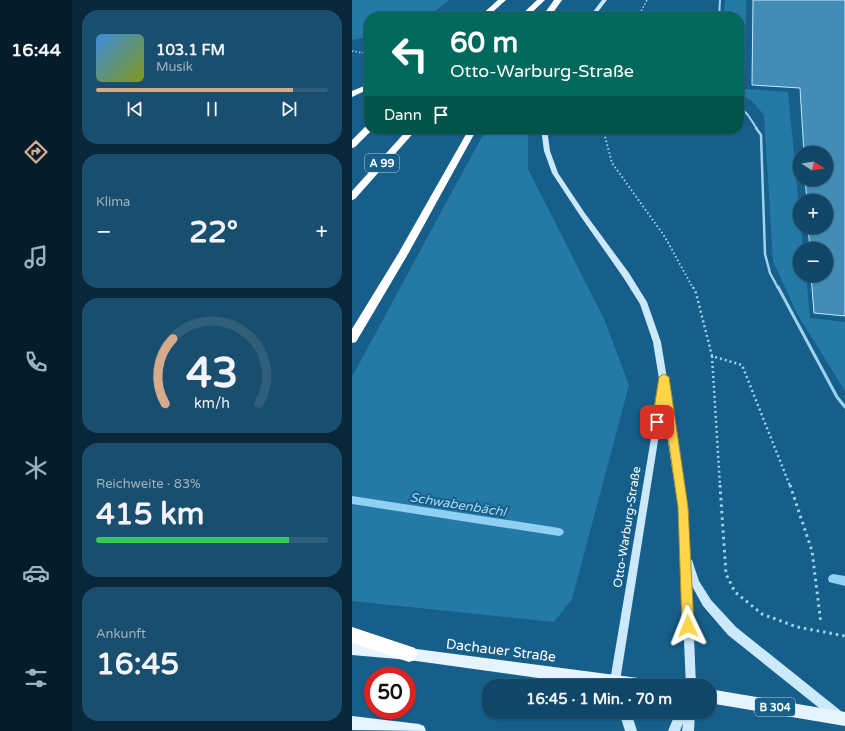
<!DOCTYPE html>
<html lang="de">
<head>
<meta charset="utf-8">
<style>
	:root { --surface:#104768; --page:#194e6e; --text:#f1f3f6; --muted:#9cb2c0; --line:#305f7c; --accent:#d6ab8b }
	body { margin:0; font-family:"Varela Round",sans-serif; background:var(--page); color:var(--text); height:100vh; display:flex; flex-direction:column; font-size:15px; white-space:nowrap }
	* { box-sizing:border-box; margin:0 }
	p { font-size:13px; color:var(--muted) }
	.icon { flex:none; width:22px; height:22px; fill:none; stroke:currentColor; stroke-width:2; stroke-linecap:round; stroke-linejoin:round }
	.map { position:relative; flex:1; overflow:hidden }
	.sheet { display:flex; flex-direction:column; gap:10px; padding:10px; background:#092739; width:280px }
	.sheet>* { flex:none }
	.hud { position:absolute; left:12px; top:12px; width:380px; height:122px; border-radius:16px; box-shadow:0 1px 3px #0004,0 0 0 1px var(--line); background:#00695c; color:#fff; overflow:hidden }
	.needle { width:26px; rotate:102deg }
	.buttons { position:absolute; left:441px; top:146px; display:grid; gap:8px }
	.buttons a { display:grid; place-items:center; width:40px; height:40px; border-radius:50%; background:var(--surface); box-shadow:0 1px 3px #0004,0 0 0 1px var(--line); font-size:20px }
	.speed { position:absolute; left:12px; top:667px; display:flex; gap:8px; font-size:20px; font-weight:700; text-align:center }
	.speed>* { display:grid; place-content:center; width:52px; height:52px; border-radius:50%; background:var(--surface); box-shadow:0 1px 3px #0004,0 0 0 1px var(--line); line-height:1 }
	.speed .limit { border:6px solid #d22; background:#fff; color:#111 }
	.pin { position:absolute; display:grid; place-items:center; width:34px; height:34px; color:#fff; margin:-17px; border-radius:8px; box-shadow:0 2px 6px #0006 }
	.me { position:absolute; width:44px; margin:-22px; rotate:358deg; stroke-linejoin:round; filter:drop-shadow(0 0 3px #0008) }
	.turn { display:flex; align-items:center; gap:14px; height:84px; padding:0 20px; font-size:18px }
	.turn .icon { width:52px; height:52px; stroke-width:2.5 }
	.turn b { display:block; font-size:28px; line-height:34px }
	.then { display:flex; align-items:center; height:38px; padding:0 20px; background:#0003; gap:8px; font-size:15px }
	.big { font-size:30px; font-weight:800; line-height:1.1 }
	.sheet .tile { flex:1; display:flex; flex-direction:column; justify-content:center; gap:6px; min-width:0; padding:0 14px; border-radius:16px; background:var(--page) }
	.sheet .dial { align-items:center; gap:0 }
	.dial svg { height:104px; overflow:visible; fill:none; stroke:var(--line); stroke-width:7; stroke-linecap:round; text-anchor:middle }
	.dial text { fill:var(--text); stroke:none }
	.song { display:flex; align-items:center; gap:12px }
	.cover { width:48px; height:48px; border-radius:6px; background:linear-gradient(135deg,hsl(210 70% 55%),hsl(70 70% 35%)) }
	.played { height:4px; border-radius:2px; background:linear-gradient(90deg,var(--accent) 85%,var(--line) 85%) }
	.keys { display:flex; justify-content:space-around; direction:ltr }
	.heat { display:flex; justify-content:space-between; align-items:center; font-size:22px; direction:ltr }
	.charge { height:6px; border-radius:3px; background:linear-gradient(90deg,#34c759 83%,var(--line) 0) }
	.trip { position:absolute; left:130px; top:679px; width:234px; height:40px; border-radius:16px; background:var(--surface); box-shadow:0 1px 3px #0004,0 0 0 1px var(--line); font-weight:800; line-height:40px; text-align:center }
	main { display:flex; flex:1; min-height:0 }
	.dock { display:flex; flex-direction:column; width:72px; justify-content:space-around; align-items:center; background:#061c2a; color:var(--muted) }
	.dock .icon { width:28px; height:28px }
	.dock .active { color:var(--accent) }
	.dock b { font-size:18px; color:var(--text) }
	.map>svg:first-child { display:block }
</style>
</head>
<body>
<main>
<nav class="dock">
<b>16:44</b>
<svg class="icon active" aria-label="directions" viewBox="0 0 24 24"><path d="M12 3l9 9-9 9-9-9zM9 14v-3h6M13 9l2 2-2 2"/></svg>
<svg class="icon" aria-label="music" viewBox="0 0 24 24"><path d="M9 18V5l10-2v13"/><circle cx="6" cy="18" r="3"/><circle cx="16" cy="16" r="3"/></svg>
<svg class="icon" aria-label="phone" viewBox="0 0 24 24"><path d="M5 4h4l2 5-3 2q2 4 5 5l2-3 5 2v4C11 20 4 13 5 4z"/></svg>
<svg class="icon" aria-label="climate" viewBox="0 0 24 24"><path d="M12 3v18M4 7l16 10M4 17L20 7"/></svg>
<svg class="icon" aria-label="car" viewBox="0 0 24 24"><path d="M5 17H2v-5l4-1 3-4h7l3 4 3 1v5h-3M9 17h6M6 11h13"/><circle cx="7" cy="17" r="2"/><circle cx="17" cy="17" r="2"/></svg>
<svg class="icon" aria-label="filters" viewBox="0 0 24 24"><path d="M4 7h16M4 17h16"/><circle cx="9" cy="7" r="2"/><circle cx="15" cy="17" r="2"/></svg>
</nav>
<section class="sheet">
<div class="tile">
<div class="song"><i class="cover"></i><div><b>103.1 FM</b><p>Musik</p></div></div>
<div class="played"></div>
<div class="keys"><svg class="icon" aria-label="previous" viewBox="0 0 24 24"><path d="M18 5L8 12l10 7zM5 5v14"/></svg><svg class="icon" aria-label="pause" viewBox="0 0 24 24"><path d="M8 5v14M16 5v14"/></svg><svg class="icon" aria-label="next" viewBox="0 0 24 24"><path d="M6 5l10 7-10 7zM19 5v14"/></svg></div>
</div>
<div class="tile"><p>Klima</p>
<div class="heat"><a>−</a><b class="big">22°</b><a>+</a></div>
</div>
<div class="tile dial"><svg viewBox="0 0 100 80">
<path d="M14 69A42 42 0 1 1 86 69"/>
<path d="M14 69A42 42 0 0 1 20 19" stroke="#d6ab8b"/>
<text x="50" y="56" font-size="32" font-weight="700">43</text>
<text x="50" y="72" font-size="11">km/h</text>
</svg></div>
<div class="tile"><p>Reichweite · 83%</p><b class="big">415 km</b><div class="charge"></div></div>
<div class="tile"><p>Ankunft</p><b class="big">16:45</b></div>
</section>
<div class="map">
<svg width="493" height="731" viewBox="0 0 493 731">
	<rect width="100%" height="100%" fill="#165f8a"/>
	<!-- green -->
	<g fill="#2579a7">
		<polygon points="0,0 97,0 76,17 17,17 17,37 0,40"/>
		<polygon points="373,0 394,0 393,89 436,92 451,249 448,249 448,275 454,275 458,318 493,322 493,391 444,312 421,261 412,115 399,100 387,94 387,17 372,17"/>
		<polygon points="134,129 176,129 176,169 252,319 277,385 220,599 202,622 0,601 0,377"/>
	</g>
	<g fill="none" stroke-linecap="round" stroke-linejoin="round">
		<!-- stream -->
		<g fill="#90d0f2" fill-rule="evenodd">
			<polygon points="0,496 207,528 210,529 212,532 210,535 207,536 0,504"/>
			<polygon points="481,574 493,576 493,586 477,582 476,579 477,576"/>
		</g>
	</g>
	<!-- building -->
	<polygon fill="#438cb5" stroke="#c4e7fb" points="401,0 493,0 493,316 462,313 459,275 474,275 474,249 458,249 456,227 474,227 474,201 455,201 453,179 474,179 474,153 452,153 448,88 400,85"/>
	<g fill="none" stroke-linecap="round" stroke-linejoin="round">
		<!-- path-far3 -->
		<g stroke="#9ed2ef" stroke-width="1.5" stroke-dasharray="1.5 2" stroke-linecap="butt">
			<polyline points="286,17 295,0"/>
			<polyline points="0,51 17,54"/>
		</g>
		<!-- path-far2 -->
		<polyline stroke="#9ed2ef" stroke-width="2" stroke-dasharray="1.5 2.5" stroke-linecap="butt" points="251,129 260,163 313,237 341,288"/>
		<!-- path-far1 -->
		<g stroke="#9ed2ef" stroke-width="2.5" stroke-dasharray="2 3" stroke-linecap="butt">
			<polyline points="341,287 344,293 360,356 390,365 438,486"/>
			<polyline points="360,356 368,486"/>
		</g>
		<!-- path -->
		<g stroke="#9ed2ef" stroke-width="3" stroke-dasharray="2.5 4" stroke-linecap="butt">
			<polyline points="368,485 374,574 383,592 410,614 445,627 493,636"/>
			<polyline points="438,485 460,551 469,624"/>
		</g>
		<!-- lane-far2 -->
		<g stroke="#9ed2ef" stroke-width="2">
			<polyline points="367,17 368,0"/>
			<polyline points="387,106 396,115 405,129"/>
		</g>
		<!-- lane-far1 -->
		<polyline stroke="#9ed2ef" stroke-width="2.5" points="404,128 409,135 413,254 418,273 426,288"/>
		<!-- lane -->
		<polyline stroke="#9ed2ef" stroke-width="3" points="426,287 485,397 493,407"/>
		<!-- secondary -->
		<g fill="#cbe9fa" fill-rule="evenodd">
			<polygon points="250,0 255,0 242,17 237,17"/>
			<polygon points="189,129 195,129 198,151 206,173 232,212 277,273 295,302 309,342 336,507 338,559 340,560 347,581 359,600 384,627 489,711 491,715 489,719 485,721 481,719 376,635 351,606 340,586 344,686 334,686 326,507 311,409 268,681 270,686 260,686 258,681 308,385 301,342 288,304 271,277 227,214 200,173 192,151"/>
			<polygon points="267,712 279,712 285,731 273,731"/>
			<polygon points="324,712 343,712 342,731 330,731 331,723 328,731 316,731"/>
		</g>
		<!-- primary -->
		<g fill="#e6f4ff" fill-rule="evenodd">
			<polygon points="0,643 57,648 294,679 299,681 301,686 244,686 57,660 0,655"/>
			<polygon points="357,689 493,712 493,726 357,703"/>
			<polygon points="0,716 67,724 72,726 74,731 0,730"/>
		</g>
		<!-- highway -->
		<g fill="#fff" fill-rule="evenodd">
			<polygon points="146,0 154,0 135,17 127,17"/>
			<polygon points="185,0 193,0 175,17 167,17"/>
			<polygon points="202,0 210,0 198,17 190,17"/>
			<polygon points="17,84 17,89 0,97 0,91"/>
			<polygon points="17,125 17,129 20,130 3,147 0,148 0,140 14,126"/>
			<polygon points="56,129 65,129 3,199 0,200 0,191"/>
			<polygon points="117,129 125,129 56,254 4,342 0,343 0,329 46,254"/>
			<polygon points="0,627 63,648 65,654 63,660 57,662 0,643"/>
		</g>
	</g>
	<!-- route -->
	<polygon fill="#ffd54a" stroke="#a68a30" points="312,374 317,377 336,507 342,626 340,630 336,632 332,630 330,626 326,507 312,409 308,425 301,425 300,422 307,377"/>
	<g text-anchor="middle" stroke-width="4" stroke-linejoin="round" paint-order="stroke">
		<!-- shield labels -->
		<g fill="#165f8a" stroke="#b9cfdc" stroke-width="1">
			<rect x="13" y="154" width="34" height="18" rx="3"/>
			<rect x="403" y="698" width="40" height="18" rx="3"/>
		</g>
		<g font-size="11" font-weight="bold" fill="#fff">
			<text x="30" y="167">A 99</text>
			<text x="423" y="711">B 304</text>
		</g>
		<!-- street labels -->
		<g font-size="12" fill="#fff" stroke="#165f8a">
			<text transform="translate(275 527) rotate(-81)" y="4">Otto-Warburg-Straße</text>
		</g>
		<!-- water labels -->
		<g font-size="13" font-style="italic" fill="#a9dbf6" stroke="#165f8a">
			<text transform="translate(106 504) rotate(9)" y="5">Schwabenbächl</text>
		</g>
		<!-- near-street labels -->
		<g font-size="14" fill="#fff" stroke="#165f8a">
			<text transform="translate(149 650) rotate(7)" y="5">Dachauer Straße</text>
		</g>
	</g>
</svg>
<div class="buttons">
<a><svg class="needle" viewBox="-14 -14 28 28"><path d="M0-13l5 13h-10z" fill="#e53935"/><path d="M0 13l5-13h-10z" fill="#9cb2c0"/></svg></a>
<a>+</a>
<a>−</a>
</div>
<div class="speed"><div class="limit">50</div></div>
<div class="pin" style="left:305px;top:422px;background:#d93025"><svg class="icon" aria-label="arrive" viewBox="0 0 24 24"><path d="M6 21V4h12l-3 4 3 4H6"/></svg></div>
<svg class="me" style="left:336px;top:626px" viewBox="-20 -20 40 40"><path d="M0-17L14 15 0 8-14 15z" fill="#ffd54a" stroke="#fff" stroke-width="4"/></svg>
<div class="trip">16:45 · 1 Min. · 70 m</div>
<div class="hud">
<div class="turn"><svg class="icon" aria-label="left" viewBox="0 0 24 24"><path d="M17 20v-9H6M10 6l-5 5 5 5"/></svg><div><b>60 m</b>Otto-Warburg-Straße</div></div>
<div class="then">Dann<svg class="icon" aria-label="arrive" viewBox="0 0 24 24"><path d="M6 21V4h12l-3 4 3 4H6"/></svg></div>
</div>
</div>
</main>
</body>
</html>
